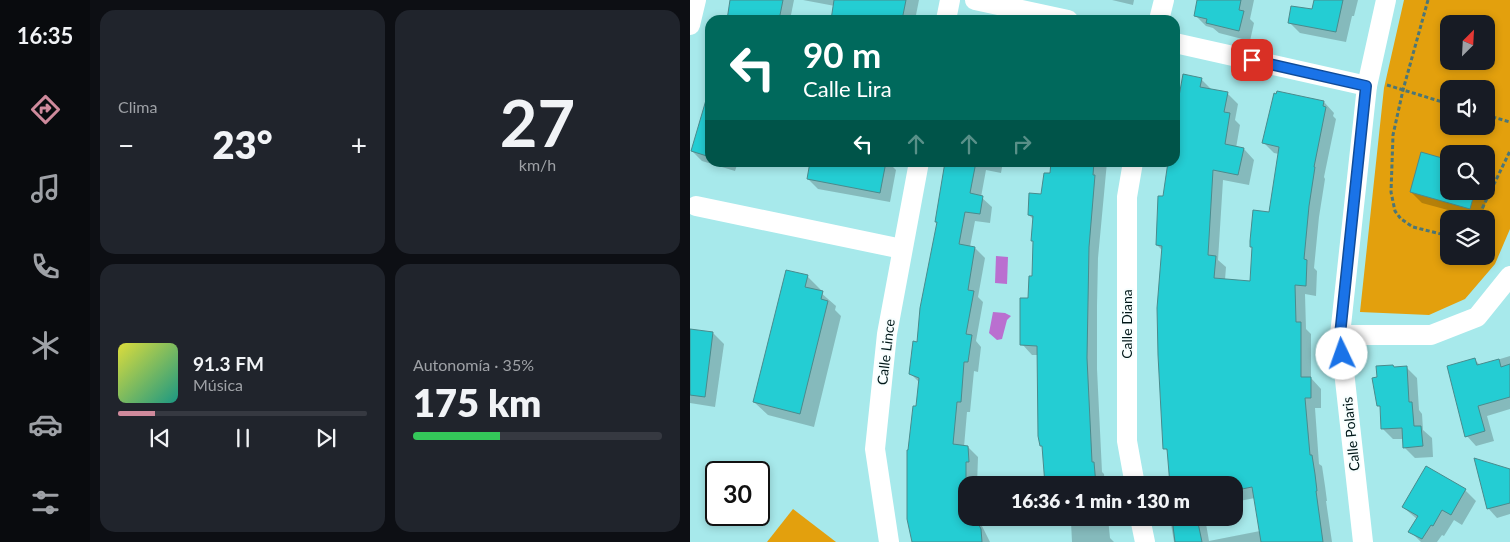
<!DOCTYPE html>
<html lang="es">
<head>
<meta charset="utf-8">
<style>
	:root { --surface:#171b24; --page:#20242c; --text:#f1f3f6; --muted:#9ea1a6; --line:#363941; --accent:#cf8a9c }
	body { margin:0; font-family:Lato,sans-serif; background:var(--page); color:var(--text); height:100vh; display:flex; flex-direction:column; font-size:19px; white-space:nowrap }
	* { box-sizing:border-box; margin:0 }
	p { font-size:16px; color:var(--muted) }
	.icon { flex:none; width:28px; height:28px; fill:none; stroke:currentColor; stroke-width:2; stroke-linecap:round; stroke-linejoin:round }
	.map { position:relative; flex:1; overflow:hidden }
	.panel { display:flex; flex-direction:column; gap:10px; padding:10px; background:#0d0f14; width:600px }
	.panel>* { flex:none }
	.top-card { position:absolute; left:15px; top:15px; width:475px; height:152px; border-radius:15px; box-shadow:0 2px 8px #0003; background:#00695c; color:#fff; overflow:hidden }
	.needle { width:32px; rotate:24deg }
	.tools { position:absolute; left:750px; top:15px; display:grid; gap:10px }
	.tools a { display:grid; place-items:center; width:55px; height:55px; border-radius:10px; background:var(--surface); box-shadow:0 2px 8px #0003; font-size:25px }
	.speed { position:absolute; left:15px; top:461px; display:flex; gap:10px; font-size:25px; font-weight:700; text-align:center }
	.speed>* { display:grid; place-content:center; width:65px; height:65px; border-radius:50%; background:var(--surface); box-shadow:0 2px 8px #0003; line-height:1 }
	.speed .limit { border:2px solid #111; border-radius:8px; background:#fff; color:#111 }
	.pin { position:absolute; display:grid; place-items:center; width:42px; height:42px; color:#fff; margin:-21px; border-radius:10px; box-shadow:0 2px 8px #0006 }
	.me { position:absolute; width:55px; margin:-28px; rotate:357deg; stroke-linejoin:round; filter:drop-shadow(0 0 4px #0008) }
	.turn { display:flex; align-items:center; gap:18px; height:105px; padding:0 15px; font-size:22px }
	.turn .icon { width:65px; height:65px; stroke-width:2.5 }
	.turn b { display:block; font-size:35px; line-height:42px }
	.lanes { display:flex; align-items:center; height:48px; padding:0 15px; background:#0003; justify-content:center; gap:25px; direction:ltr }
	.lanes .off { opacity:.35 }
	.big { font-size:38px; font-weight:800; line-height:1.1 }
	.panel .widget { flex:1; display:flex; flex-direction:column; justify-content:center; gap:8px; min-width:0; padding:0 18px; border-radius:15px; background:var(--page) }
	.panel .dial { align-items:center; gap:0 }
	.dial b { font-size:65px; line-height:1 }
	.song { display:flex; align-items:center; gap:15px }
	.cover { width:60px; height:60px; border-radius:8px; background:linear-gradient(135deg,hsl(60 70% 55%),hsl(170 70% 35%)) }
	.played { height:5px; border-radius:2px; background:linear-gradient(90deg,var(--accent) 15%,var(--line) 15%) }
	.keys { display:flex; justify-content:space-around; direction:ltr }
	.heat { display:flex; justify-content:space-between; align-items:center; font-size:28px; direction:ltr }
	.charge { height:8px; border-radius:4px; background:linear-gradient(90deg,#34c759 35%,var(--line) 0) }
	.panel .tiles { flex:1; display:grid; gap:10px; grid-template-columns:repeat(2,1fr) }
	.trip { position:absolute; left:268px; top:476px; width:285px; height:50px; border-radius:15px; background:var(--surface); box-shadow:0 2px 8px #0003; font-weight:800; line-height:50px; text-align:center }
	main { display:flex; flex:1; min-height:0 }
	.dock { display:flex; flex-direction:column; width:90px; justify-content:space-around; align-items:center; background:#090b0e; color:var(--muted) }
	.dock .icon { width:35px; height:35px }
	.dock .current { color:var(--accent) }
	.dock b { font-size:22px; color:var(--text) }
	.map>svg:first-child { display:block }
</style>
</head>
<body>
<main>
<nav class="dock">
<b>16:35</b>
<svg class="icon current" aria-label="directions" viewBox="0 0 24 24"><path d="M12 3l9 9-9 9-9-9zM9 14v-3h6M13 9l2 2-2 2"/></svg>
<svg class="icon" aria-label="music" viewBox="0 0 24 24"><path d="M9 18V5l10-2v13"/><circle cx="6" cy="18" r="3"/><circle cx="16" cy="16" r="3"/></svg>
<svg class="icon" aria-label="phone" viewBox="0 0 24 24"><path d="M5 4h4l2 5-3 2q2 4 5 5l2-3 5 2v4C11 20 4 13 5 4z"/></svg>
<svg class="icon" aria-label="climate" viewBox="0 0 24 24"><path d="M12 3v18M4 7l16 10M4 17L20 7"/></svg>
<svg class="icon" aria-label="car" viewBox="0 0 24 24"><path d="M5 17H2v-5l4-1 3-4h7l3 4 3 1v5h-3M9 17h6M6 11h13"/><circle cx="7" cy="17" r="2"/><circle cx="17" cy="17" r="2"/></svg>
<svg class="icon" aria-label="filters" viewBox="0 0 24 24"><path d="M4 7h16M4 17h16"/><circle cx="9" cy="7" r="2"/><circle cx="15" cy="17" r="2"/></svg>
</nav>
<section class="panel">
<div class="tiles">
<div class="widget"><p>Clima</p>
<div class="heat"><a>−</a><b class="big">23°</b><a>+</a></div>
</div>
<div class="widget dial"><b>27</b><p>km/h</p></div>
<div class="widget">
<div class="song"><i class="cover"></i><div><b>91.3 FM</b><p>Música</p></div></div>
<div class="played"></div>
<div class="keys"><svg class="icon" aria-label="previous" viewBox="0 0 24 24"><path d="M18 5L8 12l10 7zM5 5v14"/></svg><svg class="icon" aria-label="pause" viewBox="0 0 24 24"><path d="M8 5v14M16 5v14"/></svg><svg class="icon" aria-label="next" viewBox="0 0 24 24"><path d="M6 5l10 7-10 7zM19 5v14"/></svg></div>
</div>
<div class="widget"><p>Autonomía · 35%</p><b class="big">175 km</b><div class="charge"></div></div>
</div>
</section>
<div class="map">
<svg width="820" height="542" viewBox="0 0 820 542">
	<rect width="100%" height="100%" fill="#a7e9eb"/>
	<!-- green -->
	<g fill="#e3a00d" fill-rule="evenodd">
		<path d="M714 0H820V229L805 264 775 299 739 315 670 312 694 88ZM759 24H796V61H759ZM759 89H796V126H759ZM759 154H796V191H759ZM759 219H796V256H759Z"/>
		<polygon points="103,509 146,542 77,542"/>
	</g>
	<!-- water -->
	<g fill="#ba6fd0">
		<polygon points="306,256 318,257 317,284 305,283"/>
		<polygon points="303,312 315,313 321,316 317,320 312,339 307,340 299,333"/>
	</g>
	<!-- shadow -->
	<g fill="#0003">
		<polygon points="41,0 104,0 100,20 38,20"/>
		<polygon points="113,0 229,0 225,20 143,20 145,6"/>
		<polygon points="422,0 444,0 443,5"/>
		<polygon points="508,0 564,0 560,19 564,23 560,41 529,33 523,28 516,26 505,15"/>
		<polygon points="625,0 668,0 664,16 662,16 656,42 610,33 599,22 623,10"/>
		<polygon points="511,79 521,89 537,93 548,104 545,120 550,125 546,148 554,149 564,160 559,185 533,180 528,260 536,267 535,280 561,282 563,248 561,247 580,213 589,154 584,153 574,143 634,102 644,113 643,116 646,119 634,177 635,179 629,217 624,268 627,271 626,296 615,294 616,329 621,334 621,378 631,389 631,408 625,408 629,464 632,466 635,486 637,501 636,501 642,542 484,542 480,518 518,518 515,518 519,541 570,531 565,498 544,502 544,485 481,485 478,452 475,448 473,251 467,245 478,168 476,166 477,162 485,162 485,141 490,115 487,113"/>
		<polygon points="20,108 20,162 48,162 45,171 12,161 2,151"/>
		<polygon points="121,162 198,162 206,170 200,202 128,189 118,179"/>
		<polygon points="260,162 313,162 311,173 296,170 291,197 302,207 300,223 285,221 280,247 285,248 295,258 288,297 293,302 286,341 291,347 288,372 284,371 280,412 277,412 274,447 278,447 288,457 287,485 276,485 276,518 288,518 300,542 224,542 229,382 220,373 228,343 248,224 246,222"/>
		<polygon points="362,162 417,162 408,258 407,306 407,369 412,472 414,474 415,485 357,485 353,447 351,445 348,355 342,355 332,344 343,277 344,220 339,215 352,195 361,175"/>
		<polygon points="796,175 802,181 791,219 732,203 721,192 796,191"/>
		<polygon points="117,276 131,290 130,292 146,306 145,310 151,316 124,427 78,415 64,402"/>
		<polygon points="0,330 23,333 34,344 25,407 0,403"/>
		<polygon points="820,356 820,409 797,416 804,441 786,446 777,436 784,359 790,365"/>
		<polygon points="716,367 727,378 729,410 732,414 733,430 742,438 743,457 725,458 714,447 714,439 703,439 693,429 692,408 689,405 705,368"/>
		<polygon points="820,470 820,514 807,518 798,508"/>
		<polygon points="775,490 786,501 772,525 764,520 754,536 752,535 747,542 731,542 720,531 727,519 713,507"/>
		<polygon points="377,518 418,518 420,538 424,542 382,542 381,522"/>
	</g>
	<!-- building -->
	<g fill="#24cdd3" stroke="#4a8b8d">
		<polygon points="40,0 93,0 89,20 37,20"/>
		<polygon points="144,0 216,0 212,20 141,20"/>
		<polygon points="507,0 551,0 549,10 554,11 549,31 516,23 517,19 504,16"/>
		<polygon points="624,0 653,0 646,32 598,23 601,6 622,9"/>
		<polygon points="493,74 512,78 510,87 538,92 534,112 540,113 535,144 554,148 548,175 523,170 518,255 526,256 524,278 560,281 562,247 560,247 560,241 563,210 579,212 589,147 572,143 584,93 586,94 587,91 634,101 633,106 636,107 624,167 625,167 619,206 614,259 617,260 616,286 605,285 606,322 611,322 611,377 621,377 621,398 615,398 620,455 622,455 625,474 627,491 626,491 633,542 571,542 562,487 552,489 551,485 480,485 477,449 473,449 468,355 467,308 472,246 466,245 468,196 473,196 478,162 485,162 485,134 489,113 486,113"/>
		<polygon points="16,100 20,101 20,157 1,151"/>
		<polygon points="731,152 759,160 759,191 785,191 780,209 720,192"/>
		<polygon points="120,162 196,162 190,193 117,179"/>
		<polygon points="255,162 286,162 280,193 293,196 290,214 275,212 269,244 285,247 278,290 284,291 276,334 282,335 278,362 274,362 271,402 267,402 263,444 278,446 279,462 276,462 276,519 285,518 291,529 292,542 222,542 217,519 217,450 218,450 223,406 226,406 229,378 219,374 223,341 227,342 230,308 247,222 245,222"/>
		<polygon points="361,162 404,162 403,175 405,175 399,247 397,358 402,462 404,462 406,485 355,485 352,446 350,446 348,436 347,346 330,345 330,298 338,298 339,276 342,276 343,241 341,241 343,216 338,215 339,193 351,194 354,173 360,173"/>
		<polygon points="96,270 118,275 115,287 133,291 131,299 138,301 110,414 63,402"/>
		<polygon points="0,329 23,332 15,397 0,395"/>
		<polygon points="785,358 787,365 809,359 811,367 820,364 820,397 788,406 795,431 775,437 757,366"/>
		<polygon points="703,365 704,367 717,366 719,402 722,402 724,426 731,426 733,446 713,448 712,428 691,429 690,406 687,406 682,378 687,377 686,366"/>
		<polygon points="784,458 820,469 820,503 797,509"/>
		<polygon points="736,466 776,489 761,515 752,510 743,526 741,525 732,539 718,532 728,516 712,507"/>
		<polygon points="482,518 507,518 512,542 485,542"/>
	</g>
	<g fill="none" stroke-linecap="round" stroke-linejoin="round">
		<!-- path -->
		<g stroke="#4c7677" stroke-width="3" stroke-dasharray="4 2.5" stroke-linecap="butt">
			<polyline points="738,0 713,90 703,135 701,192 705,211 711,219 723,227 759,236"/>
			<polyline points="697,85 759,104"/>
			<polyline points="796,115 820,122"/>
			<polyline points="785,219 791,211 820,151"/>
		</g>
		<!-- minor -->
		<g stroke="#fff" stroke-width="20">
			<polyline points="285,0 378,20"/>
			<polyline points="256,20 260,0"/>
			<polyline points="469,20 474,0"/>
			<polyline points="0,25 6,0"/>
			<polyline points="485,43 677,86"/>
			<polyline points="443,162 437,197 437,441 445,485"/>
			<polyline points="6,206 212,249"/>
			<polyline points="650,335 741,335 787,317 820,276"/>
			<polyline points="450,518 455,542"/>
			<polyline points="199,542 185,449 197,334 229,162"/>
			<polyline points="673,542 650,335 677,86 696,0"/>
		</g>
	</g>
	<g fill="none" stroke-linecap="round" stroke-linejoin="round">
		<defs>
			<polyline id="route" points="562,60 676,86 650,335 652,354"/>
		</defs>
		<!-- route casing -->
		<use href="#route" stroke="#114b97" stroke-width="12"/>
		<!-- route -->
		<use href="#route" stroke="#1a73e8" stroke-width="9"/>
	</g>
	<g text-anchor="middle" stroke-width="4" stroke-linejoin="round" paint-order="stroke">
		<!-- street labels -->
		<g font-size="14" fill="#001718" stroke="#f7fefe">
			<text transform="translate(437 324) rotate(-90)" y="5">Calle Diana</text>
			<text transform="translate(196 352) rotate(-83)" y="5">Calle Lince</text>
			<text transform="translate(661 434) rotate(-96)" y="5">Calle Polaris</text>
		</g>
	</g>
</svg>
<div class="tools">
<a><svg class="needle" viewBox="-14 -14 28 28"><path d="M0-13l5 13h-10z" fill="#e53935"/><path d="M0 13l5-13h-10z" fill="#9ea1a6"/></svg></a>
<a><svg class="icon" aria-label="sound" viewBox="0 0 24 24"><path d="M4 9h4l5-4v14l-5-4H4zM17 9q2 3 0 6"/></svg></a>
<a><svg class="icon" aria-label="search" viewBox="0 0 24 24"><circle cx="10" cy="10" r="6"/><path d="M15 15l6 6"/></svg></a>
<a><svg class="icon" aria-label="layers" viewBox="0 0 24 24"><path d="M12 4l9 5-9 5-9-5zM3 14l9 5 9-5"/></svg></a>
</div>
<div class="speed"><div class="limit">30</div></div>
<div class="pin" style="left:562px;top:60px;background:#d93025"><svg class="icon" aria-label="arrive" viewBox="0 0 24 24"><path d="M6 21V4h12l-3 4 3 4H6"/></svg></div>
<svg class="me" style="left:652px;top:354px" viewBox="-20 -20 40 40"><circle r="19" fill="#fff"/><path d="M0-13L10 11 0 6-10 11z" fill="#1a73e8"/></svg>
<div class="trip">16:36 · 1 min · 130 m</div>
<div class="top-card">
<div class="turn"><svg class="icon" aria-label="left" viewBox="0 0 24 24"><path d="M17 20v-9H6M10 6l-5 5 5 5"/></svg><div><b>90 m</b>Calle Lira</div></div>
<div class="lanes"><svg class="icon" aria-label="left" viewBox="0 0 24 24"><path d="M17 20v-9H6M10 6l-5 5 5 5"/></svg><svg class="icon off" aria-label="ahead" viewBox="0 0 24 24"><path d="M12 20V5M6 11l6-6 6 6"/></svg><svg class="icon off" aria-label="ahead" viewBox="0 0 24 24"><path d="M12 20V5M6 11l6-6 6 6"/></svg><svg class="icon off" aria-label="right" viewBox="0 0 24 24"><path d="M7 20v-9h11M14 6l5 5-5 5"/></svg></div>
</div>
</div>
</main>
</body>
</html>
